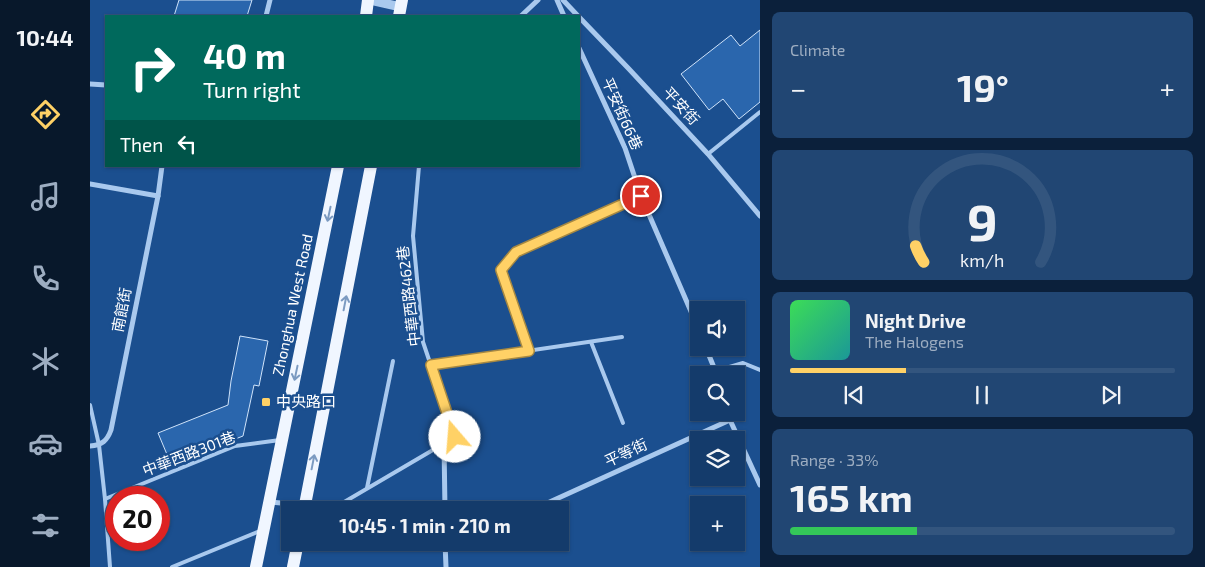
<!DOCTYPE html>
<html lang="en">
<head>
<meta charset="utf-8">
<style>
	:root { --surface:#143b6b; --page:#214673; --text:#f1f3f6; --muted:#9dadc1; --line:#33557e; --accent:#ffd166 }
	body { margin:0; font-family:"Exo 2","Noto Sans TC",sans-serif; background:var(--page); color:var(--text); height:100vh; display:flex; flex-direction:column; font-size:19px; white-space:nowrap }
	* { box-sizing:border-box; margin:0 }
	p { font-size:16px; color:var(--muted) }
	.icon { flex:none; width:28px; height:28px; fill:none; stroke:currentColor; stroke-width:2; stroke-linecap:round; stroke-linejoin:round }
	.map { position:relative; flex:1; overflow:hidden }
	.drawer { display:flex; flex-direction:column; gap:12px; padding:12px; background:#0b203b; width:445px }
	.drawer>* { flex:none }
	.hud { position:absolute; left:15px; top:15px; width:475px; height:152px; border-radius:0px; box-shadow:0 1px 4px #0004,0 0 0 1px var(--line); background:#00695c; color:#fff; overflow:hidden }
	.buttons { position:absolute; left:600px; top:301px; display:grid; gap:10px }
	.buttons a { display:grid; place-items:center; width:55px; height:55px; border-radius:0px; background:var(--surface); box-shadow:0 1px 4px #0004,0 0 0 1px var(--line); font-size:25px }
	.speed { position:absolute; left:15px; top:486px; display:flex; gap:10px; font-size:25px; font-weight:700; text-align:center }
	.speed>* { display:grid; place-content:center; width:65px; height:65px; border-radius:50%; background:var(--surface); box-shadow:0 1px 4px #0004,0 0 0 1px var(--line); line-height:1 }
	.speed .limit { border:8px solid #d22; background:#fff; color:#111 }
	.pin { position:absolute; display:grid; place-items:center; width:42px; height:42px; color:#fff; margin:-21px; border:2px solid #fff; border-radius:50%; box-shadow:0 1px 5px #0007 }
	.me { position:absolute; width:55px; margin:-28px; rotate:342deg; stroke-linejoin:round; filter:drop-shadow(0 0 4px #0008) }
	.turn { display:flex; align-items:center; gap:18px; height:105px; padding:0 15px; font-size:22px }
	.turn .icon { width:65px; height:65px; stroke-width:2.5 }
	.turn b { display:block; font-size:35px; line-height:42px }
	.then { display:flex; align-items:center; height:48px; padding:0 15px; background:#0003; gap:10px; font-size:19px }
	.big { font-size:38px; font-weight:700; line-height:1.1 }
	.drawer .tile { flex:1; display:flex; flex-direction:column; justify-content:center; gap:8px; min-width:0; padding:0 18px; border-radius:8px; background:var(--page) }
	.drawer .dial { align-items:center; gap:0 }
	.dial svg { height:130px; overflow:visible; fill:none; stroke:var(--line); stroke-width:7; stroke-linecap:round; text-anchor:middle }
	.dial text { fill:var(--text); stroke:none }
	.song { display:flex; align-items:center; gap:15px }
	.cover { width:60px; height:60px; border-radius:8px; background:linear-gradient(135deg,hsl(130 70% 55%),hsl(180 70% 35%)) }
	.played { height:5px; border-radius:2px; background:linear-gradient(90deg,var(--accent) 30%,var(--line) 30%) }
	.keys { display:flex; justify-content:space-around; direction:ltr }
	.heat { display:flex; justify-content:space-between; align-items:center; font-size:28px; direction:ltr }
	.charge { height:8px; border-radius:4px; background:linear-gradient(90deg,#34c759 33%,var(--line) 0) }
	.trip { position:absolute; left:191px; top:501px; width:288px; height:50px; border-radius:0px; background:var(--surface); box-shadow:0 1px 4px #0004,0 0 0 1px var(--line); font-weight:700; line-height:50px; text-align:center }
	main { display:flex; flex:1; min-height:0 }
	.menu { display:flex; flex-direction:column; width:90px; justify-content:space-around; align-items:center; background:#08182b; color:var(--muted) }
	.menu .icon { width:35px; height:35px }
	.menu .current { color:var(--accent) }
	.menu b { font-size:22px; color:var(--text) }
	.map>svg:first-child { display:block }
</style>
</head>
<body>
<main>
<nav class="menu">
<b>10:44</b>
<svg class="icon current" aria-label="directions" viewBox="0 0 24 24"><path d="M12 3l9 9-9 9-9-9zM9 14v-3h6M13 9l2 2-2 2"/></svg>
<svg class="icon" aria-label="music" viewBox="0 0 24 24"><path d="M9 18V5l10-2v13"/><circle cx="6" cy="18" r="3"/><circle cx="16" cy="16" r="3"/></svg>
<svg class="icon" aria-label="phone" viewBox="0 0 24 24"><path d="M5 4h4l2 5-3 2q2 4 5 5l2-3 5 2v4C11 20 4 13 5 4z"/></svg>
<svg class="icon" aria-label="climate" viewBox="0 0 24 24"><path d="M12 3v18M4 7l16 10M4 17L20 7"/></svg>
<svg class="icon" aria-label="car" viewBox="0 0 24 24"><path d="M5 17H2v-5l4-1 3-4h7l3 4 3 1v5h-3M9 17h6M6 11h13"/><circle cx="7" cy="17" r="2"/><circle cx="17" cy="17" r="2"/></svg>
<svg class="icon" aria-label="filters" viewBox="0 0 24 24"><path d="M4 7h16M4 17h16"/><circle cx="9" cy="7" r="2"/><circle cx="15" cy="17" r="2"/></svg>
</nav>
<div class="map">
<svg width="670" height="567" viewBox="0 0 670 567">
	<rect width="100%" height="100%" fill="#1b4f8f"/>
	<!-- building -->
	<g fill="#2a66ad" stroke="#cfe3fa">
		<polygon points="89,0 162,0 157,16 84,16"/>
		<polygon points="670,30 670,102 649,119 633,99 619,110 591,74 641,35 650,46"/>
		<polygon points="150,336 178,341 169,386 164,385 153,436 81,464 68,433 138,405 141,381"/>
	</g>
	<g fill="none" stroke-linecap="round" stroke-linejoin="round">
		<!-- service -->
		<g stroke="#a9c9ee" stroke-width="4">
			<polyline points="618,154 670,112"/>
			<polyline points="501,342 533,423"/>
			<polyline points="439,351 411,270 426,253 551,196"/>
			<polyline points="341,365 532,337"/>
			<polyline points="626,371 653,363 670,370"/>
			<polyline points="0,405 9,445 15,499 20,567"/>
			<polyline points="277,488 303,361"/>
			<polyline points="15,499 145,446 190,440"/>
			<polyline points="244,508 365,437 333,342 323,236 329,166"/>
			<polyline points="82,567 170,531"/>
		</g>
		<!-- minor -->
		<g stroke="#a9c9ee" stroke-width="5">
			<polyline points="467,0 474,16"/>
			<polyline points="473,0 488,16"/>
			<polyline points="176,16 180,0"/>
			<polyline points="431,16 448,0"/>
			<polyline points="489,17 539,69 618,154 670,216"/>
			<polyline points="489,48 535,148 551,196 609,330"/>
			<polyline points="0,84 16,85"/>
			<polyline points="0,184 68,196"/>
			<polyline points="616,348 627,375"/>
			<polyline points="638,412 640,420 670,485"/>
			<polyline points="354,443 355,510"/>
			<path d="M0 446C12 445 17 441 21 430L68 196 72 166"/>
			<polyline points="180,502 267,510"/>
			<polyline points="442,510 640,420"/>
			<polyline points="338,542 355,550 372,542"/>
			<polyline points="355,542 356,567"/>
		</g>
		<!-- tertiary -->
		<polyline stroke="#a9c9ee" stroke-width="9" points="280,0 311,7"/>
		<!-- primary -->
		<g stroke="#f0f6ff" stroke-width="12">
			<polyline points="276,16 278,0"/>
			<polyline points="309,16 312,0"/>
			<polyline points="214,510 281,166"/>
			<polyline points="166,567 248,166"/>
			<polyline points="203,567 208,542"/>
		</g>
	</g>
	<!-- one-way arrows -->
	<defs><path id="oneway-shaft" d="M-6 0H5M1.5-3L5.5 0L1.5 3" fill="none" stroke-width="1.6" stroke-linecap="round" stroke-linejoin="round" transform="scale(1.25)"/></defs>
	<g stroke="#7b9ac1">
		<use href="#oneway-shaft" transform="translate(239 214) rotate(102)"/>
		<use href="#oneway-shaft" transform="translate(255 303) rotate(-79)"/>
		<use href="#oneway-shaft" transform="translate(206 373) rotate(102)"/>
		<use href="#oneway-shaft" transform="translate(223 462) rotate(-79)"/>
	</g>
	<g fill="none" stroke-linecap="round" stroke-linejoin="round">
		<defs>
			<polyline id="route" points="365,437 341,365 439,351 411,270 426,252 551,196"/>
		</defs>
		<!-- route casing -->
		<use href="#route" stroke="#a68842" stroke-width="12"/>
		<!-- route -->
		<use href="#route" stroke="#ffd166" stroke-width="9"/>
	</g>
	<!-- markers -->
	<rect fill="#ffd166" stroke="#1b4f8f" stroke-width="2" x="171" y="397" width="10" height="10" rx="2.5"/>
	<g text-anchor="middle" stroke-width="5" stroke-linejoin="round" paint-order="stroke">
		<!-- street labels -->
		<g font-size="15" fill="#fff" stroke="#1b4f8f">
			<text transform="translate(591 106) rotate(47)" y="5">平安街</text>
			<text transform="translate(532 114) rotate(66)" y="5">平安街66巷</text>
			<text transform="translate(319 296) rotate(-97)" y="5">中華西路462巷</text>
			<text transform="translate(203 305) rotate(-78)" y="5">Zhonghua West Road</text>
			<text transform="translate(32 310) rotate(-79)" y="5">南館街</text>
			<text transform="translate(536 453) rotate(-25)" y="5">平等街</text>
			<text transform="translate(99 454) rotate(-21)" y="5">中華西路301巷</text>
		</g>
		<!-- poi labels -->
		<g font-size="15" fill="#fff" stroke="#1b4f8f" text-anchor="start">
			<text x="186" y="407">中央路口</text>
		</g>
	</g>
</svg>
<div class="buttons">
<a><svg class="icon" aria-label="sound" viewBox="0 0 24 24"><path d="M4 9h4l5-4v14l-5-4H4zM17 9q2 3 0 6"/></svg></a>
<a><svg class="icon" aria-label="search" viewBox="0 0 24 24"><circle cx="10" cy="10" r="6"/><path d="M15 15l6 6"/></svg></a>
<a><svg class="icon" aria-label="layers" viewBox="0 0 24 24"><path d="M12 4l9 5-9 5-9-5zM3 14l9 5 9-5"/></svg></a>
<a>+</a>
</div>
<div class="speed"><div class="limit">20</div></div>
<div class="pin" style="left:551px;top:196px;background:#d93025"><svg class="icon" aria-label="arrive" viewBox="0 0 24 24"><path d="M6 21V4h12l-3 4 3 4H6"/></svg></div>
<svg class="me" style="left:365px;top:437px" viewBox="-20 -20 40 40"><circle r="19" fill="#fff"/><path d="M0-13L10 11 0 6-10 11z" fill="#ffd166"/></svg>
<div class="trip">10:45 · 1 min · 210 m</div>
<div class="hud">
<div class="turn"><svg class="icon" aria-label="right" viewBox="0 0 24 24"><path d="M7 20v-9h11M14 6l5 5-5 5"/></svg><div><b>40 m</b>Turn right</div></div>
<div class="then">Then<svg class="icon" aria-label="left" viewBox="0 0 24 24"><path d="M17 20v-9H6M10 6l-5 5 5 5"/></svg></div>
</div>
</div>
<section class="drawer">
<div class="tile"><p>Climate</p>
<div class="heat"><a>−</a><b class="big">19°</b><a>+</a></div>
</div>
<div class="tile dial"><svg viewBox="0 0 100 80">
<path d="M14 69A42 42 0 1 1 86 69"/>
<path d="M14 69A42 42 0 0 1 9 59" stroke="#ffd166"/>
<text x="50" y="56" font-size="32" font-weight="700">9</text>
<text x="50" y="72" font-size="11">km/h</text>
</svg></div>
<div class="tile">
<div class="song"><i class="cover"></i><div><b>Night Drive</b><p>The Halogens</p></div></div>
<div class="played"></div>
<div class="keys"><svg class="icon" aria-label="previous" viewBox="0 0 24 24"><path d="M18 5L8 12l10 7zM5 5v14"/></svg><svg class="icon" aria-label="pause" viewBox="0 0 24 24"><path d="M8 5v14M16 5v14"/></svg><svg class="icon" aria-label="next" viewBox="0 0 24 24"><path d="M6 5l10 7-10 7zM19 5v14"/></svg></div>
</div>
<div class="tile"><p>Range · 33%</p><b class="big">165 km</b><div class="charge"></div></div>
</section>
</main>
</body>
</html>
